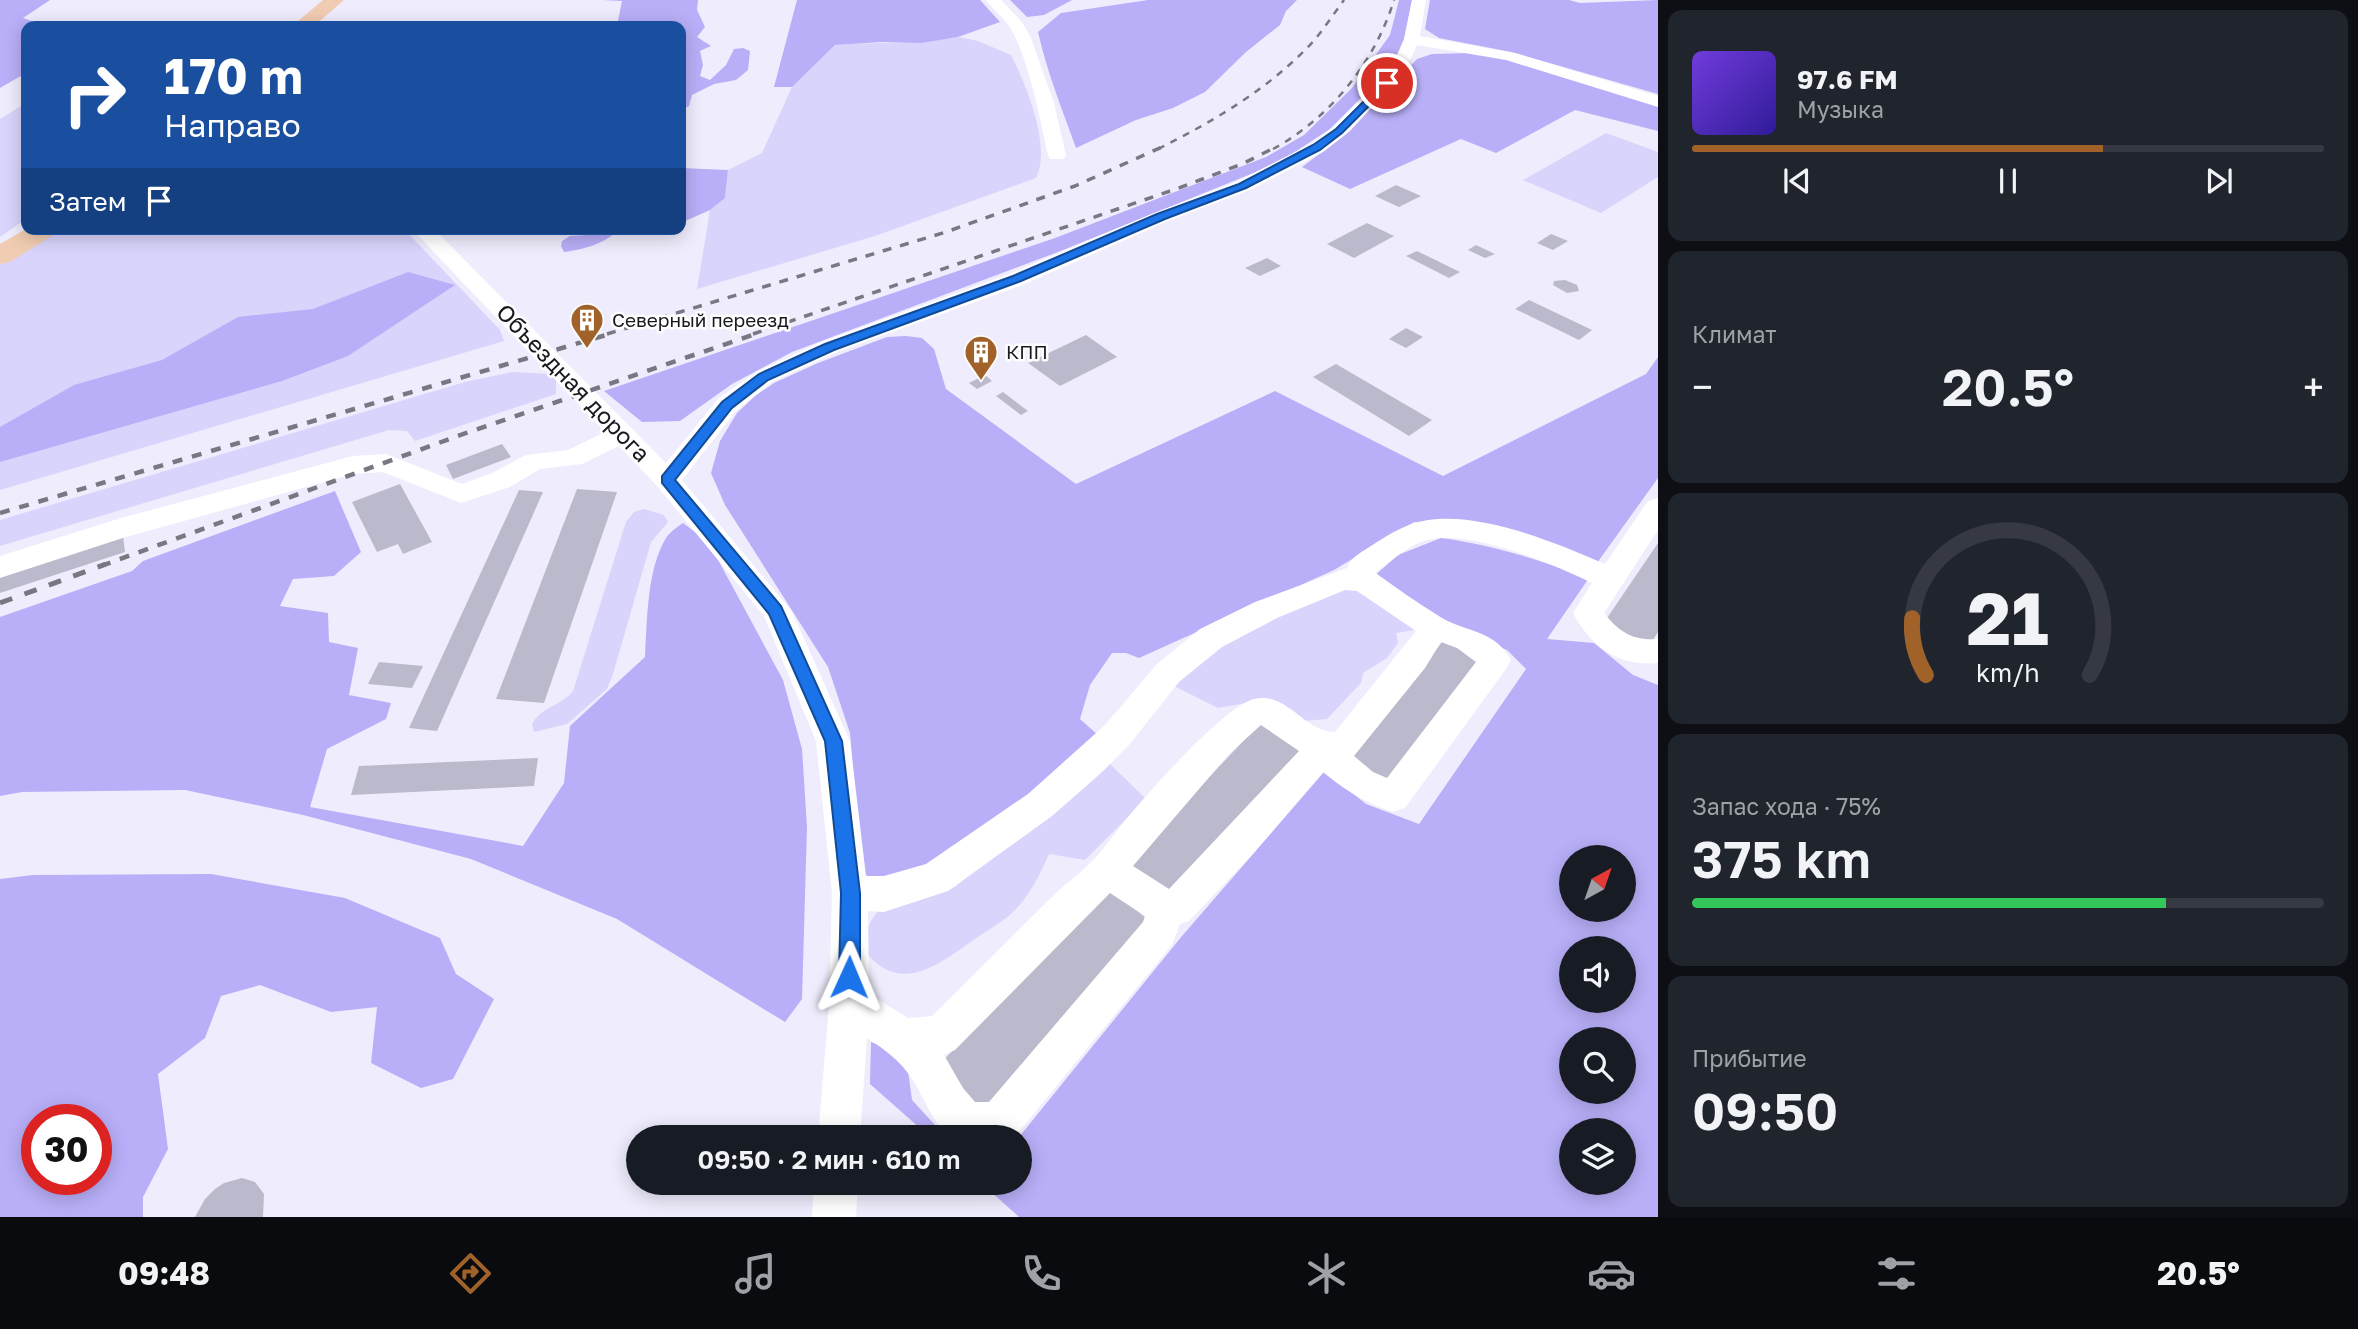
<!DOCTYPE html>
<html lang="ru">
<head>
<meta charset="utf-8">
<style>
	:root { --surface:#171b24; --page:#20242c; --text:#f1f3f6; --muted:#9ea1a6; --line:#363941; --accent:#a1622a }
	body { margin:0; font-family:"Golos Text",sans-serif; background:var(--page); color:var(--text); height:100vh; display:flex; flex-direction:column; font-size:26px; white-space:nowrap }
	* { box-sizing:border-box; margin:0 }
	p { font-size:23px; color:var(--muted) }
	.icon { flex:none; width:38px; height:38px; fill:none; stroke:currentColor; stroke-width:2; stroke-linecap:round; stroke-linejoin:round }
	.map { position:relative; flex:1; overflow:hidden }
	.drawer { display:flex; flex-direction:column; gap:10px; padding:10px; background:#0d0f14; width:700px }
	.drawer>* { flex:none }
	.hud { position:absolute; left:21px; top:21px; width:665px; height:214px; border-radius:14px; box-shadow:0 4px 18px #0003; background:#1a4fa0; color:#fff; overflow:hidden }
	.needle { width:46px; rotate:40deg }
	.fabs { position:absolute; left:1559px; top:845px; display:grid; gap:14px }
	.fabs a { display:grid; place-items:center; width:77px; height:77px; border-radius:50%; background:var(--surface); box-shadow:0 4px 18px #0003; font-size:35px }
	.speed { position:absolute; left:21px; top:1104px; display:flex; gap:14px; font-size:35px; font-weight:700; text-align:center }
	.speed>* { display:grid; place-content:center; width:91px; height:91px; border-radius:50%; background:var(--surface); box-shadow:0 4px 18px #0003; line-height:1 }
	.speed .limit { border:10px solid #d22; background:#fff; color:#111 }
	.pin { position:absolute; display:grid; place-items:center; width:60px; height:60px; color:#fff; margin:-30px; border:4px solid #fff; border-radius:50%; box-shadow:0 2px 7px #0007 }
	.me { position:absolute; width:77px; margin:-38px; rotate:1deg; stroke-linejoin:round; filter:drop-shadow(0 0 5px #0008) }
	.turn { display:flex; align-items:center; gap:24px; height:147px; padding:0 28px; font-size:32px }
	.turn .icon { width:91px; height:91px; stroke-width:2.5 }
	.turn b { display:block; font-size:49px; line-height:60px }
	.then { display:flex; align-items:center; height:66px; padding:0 28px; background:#0003; gap:14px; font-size:26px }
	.big { font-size:52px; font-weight:600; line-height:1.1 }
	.drawer .widget { flex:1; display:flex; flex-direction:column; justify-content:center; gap:10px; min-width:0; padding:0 24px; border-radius:14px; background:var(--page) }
	.drawer .dial { align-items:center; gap:0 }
	.dial svg { height:182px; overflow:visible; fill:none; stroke:var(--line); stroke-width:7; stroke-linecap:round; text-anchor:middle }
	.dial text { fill:var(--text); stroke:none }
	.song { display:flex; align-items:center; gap:21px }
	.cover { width:84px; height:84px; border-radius:10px; background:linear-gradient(135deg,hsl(260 70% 55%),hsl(250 70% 35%)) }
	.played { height:7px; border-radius:4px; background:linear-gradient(90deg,var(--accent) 65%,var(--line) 65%) }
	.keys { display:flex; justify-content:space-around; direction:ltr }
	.heat { display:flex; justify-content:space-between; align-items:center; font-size:38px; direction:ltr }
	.charge { height:10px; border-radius:5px; background:linear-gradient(90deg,#34c759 75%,var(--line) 0) }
	.trip { position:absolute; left:626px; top:1125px; width:406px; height:70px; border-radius:35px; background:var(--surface); box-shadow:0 4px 18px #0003; font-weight:600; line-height:70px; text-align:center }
	.tab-bar { display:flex; height:112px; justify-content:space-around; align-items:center; background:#090b0e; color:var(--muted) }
	.tab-bar .icon { width:49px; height:49px }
	.tab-bar .selected { color:var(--accent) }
	.tab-bar b { font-size:32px; color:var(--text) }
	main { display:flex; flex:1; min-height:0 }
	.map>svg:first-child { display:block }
</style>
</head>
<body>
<main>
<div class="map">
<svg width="1658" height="1217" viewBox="0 0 1658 1217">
	<rect width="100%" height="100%" fill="#efedfd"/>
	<!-- green -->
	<g fill="#d8d4fc">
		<path d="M958 37 978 41 1011 55C1026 84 1052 147 1036 178L875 236 697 289 710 210 725 198 728 170 762 153 792 87 835 45C877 42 917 44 958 37Z"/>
		<polygon points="26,103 26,219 0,237 0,119"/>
		<polygon points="1606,133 1658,152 1658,177 1601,213 1523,180"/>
		<polygon points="59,229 404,229 500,330 504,341 0,490 0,264"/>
		<polygon points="512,372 551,374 556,380 556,394 415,441 407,431 389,430 0,546 0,520 465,382"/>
		<path d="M644 509 664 515 668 522 651 542 613 674 607 689 567 724 534 732 532 724C541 707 561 706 573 691L626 522 634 512Z"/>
		<polygon points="1349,586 1415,624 1414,630 1396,633 1398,643 1387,658 1363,673 1361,683 1327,719 1302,721 1263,700 1218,708 1176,687 1174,680 1222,645 1270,619"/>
		<path d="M1108 762 1146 799 1085 860 1049 854C1041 873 1030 895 1015 910 1004 921 988 930 975 939 937 965 900 997 863 949 872 887 908 905 955 887Z"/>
	</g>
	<!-- forest -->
	<g fill="#b8aff8" fill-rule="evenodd">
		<polygon points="0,0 50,0 23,18 46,26 26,26 26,73 0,88"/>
		<polygon points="602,0 698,0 697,10 705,27 697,37 711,46 700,51 703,65 700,76 710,80 726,65 734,49 743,48 750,51 748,70 736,80 714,84 692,95 689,106 681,110 681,26 617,26 622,1"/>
		<polygon points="797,0 980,0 1000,22 958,37 921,43 882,42 835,45 792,87 774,87"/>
		<polygon points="1010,0 1072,0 1044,15 1027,17"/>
		<path d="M1148 0H1297L1286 11 1280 25 1246 52 1205 92 1173 108 1136 120 1076 148C1062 109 1047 72 1038 32L1061 13Z"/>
		<polygon points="1399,0 1412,0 1404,40 1391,68 1330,129 1278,163 1058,252 792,352 732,384 680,421 642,422 604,391 1055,238 1266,157 1304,135 1352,88 1390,35"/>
		<polygon points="1430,0 1569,0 1580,3 1658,0 1658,94 1511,52 1439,38 1425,29"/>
		<polygon points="1471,53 1506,59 1658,106 1658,131 1575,110 1496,153 1461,139 1350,189 1302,167 1350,131 1417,59 1432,54"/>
		<polygon points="681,168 728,170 725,198 710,210 681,223"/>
		<path d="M592 229H620C603 244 587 249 564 252L561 246 562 241 570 236 586 235Z"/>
		<polygon points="408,272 455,285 348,356 282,381 0,462 0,427 74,385 162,360 238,317 313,309"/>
		<polygon points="906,336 922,338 934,349 946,389 1076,484 1275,391 1443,476 1646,374 1658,357 1658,478 1597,563 1452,521 1414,522 1334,570 1139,658 1126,653 1112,653 1090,685 1080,719 1099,736 1078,757 937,863 880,880 862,874 850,733 828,667 725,505 711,473 720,441 737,413 755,396 774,383 818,363 887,337"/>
		<path d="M335 491 361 552 334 576 293 579 280 606 328 613 329 642 358 648 349 695 391 703 386 719 327 749 310 807 523 846 564 783 570 726 645 657C647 621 647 569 666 538 670 532 677 527 683 523L699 535 716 556 783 680 802 749 807 827 802 999 785 1022 617 919 471 859 303 815 185 790 22 792 0 796V617L132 571 143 561Z"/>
		<path d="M1441 538C1493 545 1540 560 1589 578L1547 639 1594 643 1633 675 1658 685V1217H1019L981 1183H1020L1019 1137 1182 936 1325 771 1366 804 1419 824 1526 669 1507 650 1468 634 1372 578 1398 555ZM1572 858H1624V910H1572ZM1572 948H1624V1001H1572ZM1572 1040H1624V1092H1572ZM1572 1130H1624V1183H1572Z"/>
		<path d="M211 874 345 898 440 938 456 974 494 999 453 1079 421 1088 371 1063 377 1007 331 1012 260 985 221 996 205 1038 158 1074 168 1149 143 1197V1217H0V879L33 875ZM37 1120H96V1180H37Z"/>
		<polygon points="871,1042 894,1050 908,1071 912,1100 946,1137 930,1137 870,1084"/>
	</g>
	<!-- building -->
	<g fill="#bbb9cc">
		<polygon points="1396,185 1421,196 1399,207 1375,196"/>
		<polygon points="1367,223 1394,236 1354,258 1327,244"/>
		<polygon points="1551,234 1568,241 1553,250 1537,243"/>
		<polygon points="1476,245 1495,254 1485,258 1468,250"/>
		<polygon points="1417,251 1460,272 1449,278 1406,256"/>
		<polygon points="1267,258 1281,266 1260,276 1245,268"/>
		<polygon points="1565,280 1577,285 1579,291 1567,293 1553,285 1554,281"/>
		<polygon points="1529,300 1592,330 1579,340 1515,309"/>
		<polygon points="1406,328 1423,337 1406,348 1389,339"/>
		<polygon points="1086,335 1117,357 1060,386 1028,363"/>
		<polygon points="1336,364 1432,420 1409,436 1313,377"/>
		<polygon points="985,375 992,381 977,389 969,383"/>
		<polygon points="1003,392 1028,411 1021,415 996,396"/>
		<polygon points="502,444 511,457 453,479 446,465"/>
		<polygon points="400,484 432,542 403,554 398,544 377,552 352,502"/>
		<polygon points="577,489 617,492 544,703 496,699"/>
		<polygon points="519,490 543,492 437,731 409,728"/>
		<polygon points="123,536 125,552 0,593 0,577"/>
		<polygon points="1658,543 1658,632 1648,648 1603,624"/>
		<polygon points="1446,637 1483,658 1386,790 1346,763"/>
		<polygon points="379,662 423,666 412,688 368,684"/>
		<polygon points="1266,717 1309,748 1171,903 1126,865"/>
		<polygon points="538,758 534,786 351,795 359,766"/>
		<polygon points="1108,886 1154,925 983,1117 937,1067"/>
		<polygon points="242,1178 255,1182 264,1194 263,1217 195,1217 205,1199 215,1189 224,1183"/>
	</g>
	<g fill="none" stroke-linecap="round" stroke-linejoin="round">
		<!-- minor -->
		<g fill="#fff" fill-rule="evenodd">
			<path d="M986 0H1001L1022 22 1031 38 1054 103 1066 155 1064 159H1050L1048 155C1040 119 1029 60 1011 29 1005 18 993 10 986 0Z"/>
			<path d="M1412 0H1426L1420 36 1515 53 1658 96V107L1506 60 1417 45 1405 72 1345 135 1323 152 1250 190 1168 221 1025 284 837 352 772 382 736 411 682 480 791 610 850 741 866 876H884L926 864 1028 794 1105 725 1157 664 1200 629 1255 602 1347 568C1351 556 1364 551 1374 544 1391 533 1408 523 1428 520 1483 512 1556 543 1605 564L1648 501 1658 498V530L1604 613C1619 632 1633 641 1658 639V663C1619 667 1591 647 1573 613L1592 583C1552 564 1471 529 1427 540 1408 545 1392 561 1376 572L1377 574C1398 589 1419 604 1442 618 1466 632 1495 630 1511 660L1506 669 1405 808 1393 812C1364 802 1346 791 1323 772L1250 857 1189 921 1180 924 1172 945 1014 1138H956C931 1126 926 1099 911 1077 899 1060 884 1049 867 1038L860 1138H818L829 1005 832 893 816 741 764 616 658 487 619 446 582 464 540 469 510 487 461 503 383 472 353 474 126 537 0 578V556L121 518 353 456 386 454 462 484 492 473 526 455 568 450 605 432 412 229H434L666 463 718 399 756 372 821 342 1009 274 1154 213 1236 182 1311 144 1333 127 1392 67 1404 39ZM1345 590 1357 591 1416 631 1335 732C1305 733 1287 691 1254 699 1224 706 1142 799 1120 827 1111 838 1103 851 1093 860 1082 872 1069 881 1057 892 1015 933 974 975 932 1016L908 1018 869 994 868 911 884 912 948 891 1052 816 1101 773 1129 745 1179 682 1222 647 1277 618ZM1441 642 1457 648 1476 662 1387 778 1373 772 1354 756 1425 668ZM1261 725 1299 751 1169 889 1133 866 1229 754ZM1110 893 1145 916 1143 922 989 1102H975L963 1088 944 1055 955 1050Z"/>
			<polygon points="814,1183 858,1183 856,1217 812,1217"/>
		</g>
		<!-- major -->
		<g fill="#f0cdb2" fill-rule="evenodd">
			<polygon points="323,0 344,0 314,26 292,26"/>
			<polygon points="26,229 57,229 53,235 10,262 0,264 0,244"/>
		</g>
		<!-- rail-far3 -->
		<g stroke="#797782" stroke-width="2.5" stroke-dasharray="7 7" stroke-linecap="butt">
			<path d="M1158 149C1212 122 1265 91 1307 48 1321 34 1332 16 1344 0"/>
			<path d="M1273 149C1330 118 1375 62 1394 0"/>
		</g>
		<!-- rail-far2 -->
		<g stroke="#797782" stroke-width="3.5" stroke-dasharray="9 9" stroke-linecap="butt">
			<polyline points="607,334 946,232 1075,186 1162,147"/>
			<polyline points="753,334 1179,188 1242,164 1276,147"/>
		</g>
		<!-- rail-far1 -->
		<g stroke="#797782" stroke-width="4.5" stroke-dasharray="10 10" stroke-linecap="butt">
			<polyline points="0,513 613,333"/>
			<polyline points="101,566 466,433 758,333"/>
		</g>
		<!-- rail -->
		<polyline stroke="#797782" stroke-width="5" stroke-dasharray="13 13" stroke-linecap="butt" points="0,603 106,564"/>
	</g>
	<!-- route -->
	<polygon fill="#1a73e8" stroke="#114b97" stroke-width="2" points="1384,81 1392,83 1342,133 1320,150 1246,188 1165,219 1021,281 834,350 768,380 732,408 675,480 781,606 842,741 860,893 860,977 857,984 849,987 842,984 839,977 841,893 825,741 769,614 662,483 662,476 722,402 759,374 825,344 1013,276 1157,214 1239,184 1313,145 1336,129"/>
	<!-- icons -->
	<defs>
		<symbol id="building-pin" viewBox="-11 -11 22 30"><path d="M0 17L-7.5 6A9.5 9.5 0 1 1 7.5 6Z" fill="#a1622a" stroke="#fdfdfd"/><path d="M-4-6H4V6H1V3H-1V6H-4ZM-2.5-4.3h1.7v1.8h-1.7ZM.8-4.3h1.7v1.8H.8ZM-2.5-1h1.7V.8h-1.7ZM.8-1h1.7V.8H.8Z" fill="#fff"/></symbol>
	</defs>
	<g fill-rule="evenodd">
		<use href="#building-pin" x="568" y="301" width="38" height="52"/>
		<use href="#building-pin" x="962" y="333" width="38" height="52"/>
	</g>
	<g text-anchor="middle" stroke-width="5" stroke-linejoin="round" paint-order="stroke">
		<!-- far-poi labels -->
		<g font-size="19" fill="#19181f" stroke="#fdfdfd" text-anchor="start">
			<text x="612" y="327">Северный переезд</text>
			<text x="1006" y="359">КПП</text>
		</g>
		<!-- street labels -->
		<g font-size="23" fill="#19181f" stroke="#fdfdfd">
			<text transform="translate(573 383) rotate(46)" y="8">Объездная дорога</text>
		</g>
	</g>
</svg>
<div class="fabs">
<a><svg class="needle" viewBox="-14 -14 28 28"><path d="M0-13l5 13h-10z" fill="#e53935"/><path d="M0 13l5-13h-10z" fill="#9ea1a6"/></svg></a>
<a><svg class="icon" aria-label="sound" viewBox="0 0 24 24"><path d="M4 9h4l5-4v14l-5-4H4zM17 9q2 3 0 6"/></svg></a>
<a><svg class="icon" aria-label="search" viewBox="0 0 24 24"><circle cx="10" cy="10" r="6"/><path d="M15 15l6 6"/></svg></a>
<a><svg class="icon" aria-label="layers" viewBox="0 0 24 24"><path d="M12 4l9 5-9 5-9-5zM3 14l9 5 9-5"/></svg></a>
</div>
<div class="speed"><div class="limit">30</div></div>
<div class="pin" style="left:1387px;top:83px;background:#d93025"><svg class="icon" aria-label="arrive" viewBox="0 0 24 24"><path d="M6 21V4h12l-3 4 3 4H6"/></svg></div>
<svg class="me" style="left:849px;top:977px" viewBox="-20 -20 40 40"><path d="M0-17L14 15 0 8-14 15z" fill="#1a73e8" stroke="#fff" stroke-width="4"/></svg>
<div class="trip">09:50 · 2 мин · 610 m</div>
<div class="hud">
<div class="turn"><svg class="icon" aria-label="right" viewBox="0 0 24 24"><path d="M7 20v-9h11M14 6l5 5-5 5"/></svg><div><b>170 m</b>Направо</div></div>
<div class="then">Затем<svg class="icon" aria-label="arrive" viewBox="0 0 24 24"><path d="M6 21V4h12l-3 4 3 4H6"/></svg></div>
</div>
</div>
<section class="drawer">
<div class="widget">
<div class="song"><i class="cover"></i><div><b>97.6 FM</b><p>Музыка</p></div></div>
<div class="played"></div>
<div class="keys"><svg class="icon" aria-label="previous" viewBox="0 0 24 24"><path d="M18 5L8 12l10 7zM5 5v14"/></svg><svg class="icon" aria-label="pause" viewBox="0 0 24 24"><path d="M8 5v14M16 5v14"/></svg><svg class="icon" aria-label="next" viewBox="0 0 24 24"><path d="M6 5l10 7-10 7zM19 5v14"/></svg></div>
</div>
<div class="widget"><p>Климат</p>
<div class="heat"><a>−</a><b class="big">20.5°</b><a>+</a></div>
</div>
<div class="widget dial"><svg viewBox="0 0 100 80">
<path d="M14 69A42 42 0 1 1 86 69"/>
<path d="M14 69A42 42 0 0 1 8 44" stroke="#a1622a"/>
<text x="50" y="56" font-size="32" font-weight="700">21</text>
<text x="50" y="72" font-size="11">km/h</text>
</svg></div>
<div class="widget"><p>Запас хода · 75%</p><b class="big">375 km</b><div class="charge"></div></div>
<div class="widget"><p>Прибытие</p><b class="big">09:50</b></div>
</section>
</main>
<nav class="tab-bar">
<b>09:48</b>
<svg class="icon selected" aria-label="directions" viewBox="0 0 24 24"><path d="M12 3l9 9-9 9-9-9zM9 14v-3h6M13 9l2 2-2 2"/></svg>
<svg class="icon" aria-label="music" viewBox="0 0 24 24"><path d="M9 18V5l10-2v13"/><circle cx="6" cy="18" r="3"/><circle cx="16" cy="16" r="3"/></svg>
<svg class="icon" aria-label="phone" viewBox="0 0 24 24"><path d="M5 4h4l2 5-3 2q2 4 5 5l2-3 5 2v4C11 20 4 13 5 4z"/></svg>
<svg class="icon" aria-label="climate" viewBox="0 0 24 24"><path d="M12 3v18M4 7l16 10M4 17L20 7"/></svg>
<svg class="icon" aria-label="car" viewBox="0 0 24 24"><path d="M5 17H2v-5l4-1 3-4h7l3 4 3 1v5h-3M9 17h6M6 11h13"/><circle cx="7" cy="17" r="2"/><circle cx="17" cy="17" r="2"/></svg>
<svg class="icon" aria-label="filters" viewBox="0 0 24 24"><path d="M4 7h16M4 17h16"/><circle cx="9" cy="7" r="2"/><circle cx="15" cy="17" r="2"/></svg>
<b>20.5°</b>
</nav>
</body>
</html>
